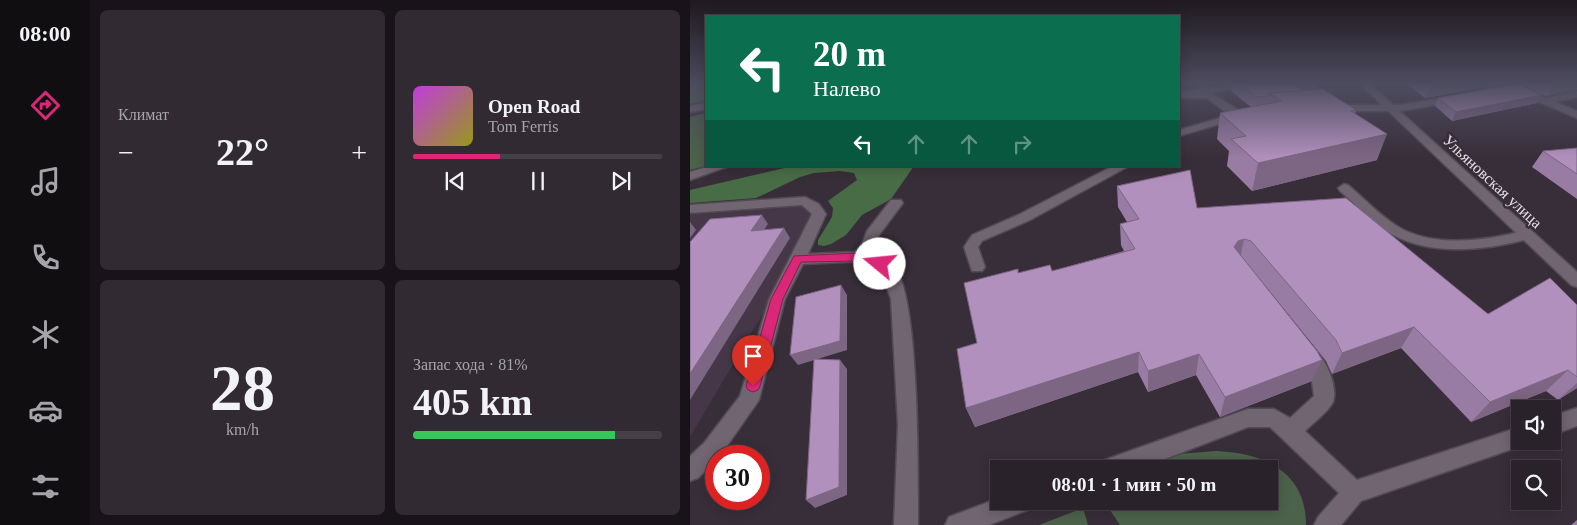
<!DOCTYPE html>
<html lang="ru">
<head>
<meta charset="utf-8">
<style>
	:root { --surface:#2a222b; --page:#322a33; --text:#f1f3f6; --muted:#a5a4a9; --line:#463f47; --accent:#db2777 }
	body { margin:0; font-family:Georgia,serif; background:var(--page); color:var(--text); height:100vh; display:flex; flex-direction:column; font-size:19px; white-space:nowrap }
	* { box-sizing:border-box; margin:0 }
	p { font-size:16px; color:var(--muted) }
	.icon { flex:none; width:28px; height:28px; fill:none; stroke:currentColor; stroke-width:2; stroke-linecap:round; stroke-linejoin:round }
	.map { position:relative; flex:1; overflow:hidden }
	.panel { display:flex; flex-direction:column; gap:10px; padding:10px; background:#171318; width:600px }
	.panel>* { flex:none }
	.top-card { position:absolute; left:15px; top:15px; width:475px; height:152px; border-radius:0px; box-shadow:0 2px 12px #0003,0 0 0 1px var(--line); background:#0b6e4f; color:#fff; overflow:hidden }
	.fabs { position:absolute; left:821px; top:400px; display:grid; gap:10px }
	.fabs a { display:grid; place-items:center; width:50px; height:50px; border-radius:0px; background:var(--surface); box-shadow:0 2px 12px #0003,0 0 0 1px var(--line); font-size:25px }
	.speed { position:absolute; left:15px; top:445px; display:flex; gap:10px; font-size:25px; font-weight:700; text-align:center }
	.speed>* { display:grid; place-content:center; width:65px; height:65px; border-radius:50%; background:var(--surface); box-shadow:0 2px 12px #0003,0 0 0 1px var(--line); line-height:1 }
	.speed .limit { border:8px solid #d22; background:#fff; color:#111 }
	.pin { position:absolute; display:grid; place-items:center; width:42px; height:42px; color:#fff; margin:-51px -21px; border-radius:50% 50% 50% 0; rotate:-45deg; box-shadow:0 0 5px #0007 }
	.pin .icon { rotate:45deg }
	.me { position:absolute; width:55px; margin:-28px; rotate:287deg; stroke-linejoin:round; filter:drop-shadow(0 0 4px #0008) }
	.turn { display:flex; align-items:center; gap:18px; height:105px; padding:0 25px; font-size:22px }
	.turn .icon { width:65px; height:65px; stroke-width:2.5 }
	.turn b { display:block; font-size:35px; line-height:42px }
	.lanes { display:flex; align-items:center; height:48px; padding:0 25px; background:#0003; justify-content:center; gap:25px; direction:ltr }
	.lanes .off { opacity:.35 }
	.big { font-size:38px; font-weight:700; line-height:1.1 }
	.panel .tile { flex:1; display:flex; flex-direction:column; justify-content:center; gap:8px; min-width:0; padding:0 18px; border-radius:8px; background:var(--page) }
	.panel .dial { align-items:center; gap:0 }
	.dial b { font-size:65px; line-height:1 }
	.song { display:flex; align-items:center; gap:15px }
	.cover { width:60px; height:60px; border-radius:8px; background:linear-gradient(135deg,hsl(290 70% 55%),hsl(60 70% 35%)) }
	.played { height:5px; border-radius:2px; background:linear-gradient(90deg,var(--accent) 35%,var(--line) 35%) }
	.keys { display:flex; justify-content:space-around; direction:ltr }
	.heat { display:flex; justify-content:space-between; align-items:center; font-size:28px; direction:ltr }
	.charge { height:8px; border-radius:4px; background:linear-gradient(90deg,#34c759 81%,var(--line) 0) }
	.panel .tiles { flex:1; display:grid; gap:10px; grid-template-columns:repeat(2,1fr) }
	.trip { position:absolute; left:300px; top:460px; width:288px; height:50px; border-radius:0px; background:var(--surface); box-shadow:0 2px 12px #0003,0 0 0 1px var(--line); font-weight:700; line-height:50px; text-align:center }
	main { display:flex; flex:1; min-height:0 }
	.tab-bar { display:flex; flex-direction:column; width:90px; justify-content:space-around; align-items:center; background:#110e11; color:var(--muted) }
	.tab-bar .icon { width:35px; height:35px }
	.tab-bar .selected { color:var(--accent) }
	.tab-bar b { font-size:22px; color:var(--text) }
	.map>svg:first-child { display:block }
</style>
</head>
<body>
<main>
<nav class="tab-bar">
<b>08:00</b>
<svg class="icon selected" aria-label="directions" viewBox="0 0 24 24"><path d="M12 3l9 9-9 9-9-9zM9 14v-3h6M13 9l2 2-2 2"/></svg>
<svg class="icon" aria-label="music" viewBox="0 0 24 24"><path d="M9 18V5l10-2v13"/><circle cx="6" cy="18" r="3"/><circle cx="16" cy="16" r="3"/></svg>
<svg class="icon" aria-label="phone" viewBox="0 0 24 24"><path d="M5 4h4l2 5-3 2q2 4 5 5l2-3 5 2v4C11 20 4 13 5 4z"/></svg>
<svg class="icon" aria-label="climate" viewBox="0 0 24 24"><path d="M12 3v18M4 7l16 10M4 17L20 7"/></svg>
<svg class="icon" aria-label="car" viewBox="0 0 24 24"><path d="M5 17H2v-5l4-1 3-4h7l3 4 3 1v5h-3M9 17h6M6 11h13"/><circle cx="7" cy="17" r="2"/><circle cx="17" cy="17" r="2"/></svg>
<svg class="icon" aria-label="filters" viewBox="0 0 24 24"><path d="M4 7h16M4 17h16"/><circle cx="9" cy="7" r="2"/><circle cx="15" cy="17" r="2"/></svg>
</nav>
<section class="panel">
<div class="tiles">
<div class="tile"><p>Климат</p>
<div class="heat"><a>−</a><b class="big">22°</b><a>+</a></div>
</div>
<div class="tile">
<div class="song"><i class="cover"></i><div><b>Open Road</b><p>Tom Ferris</p></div></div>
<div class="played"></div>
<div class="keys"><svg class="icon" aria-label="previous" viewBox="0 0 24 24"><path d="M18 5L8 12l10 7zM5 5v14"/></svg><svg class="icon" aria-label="pause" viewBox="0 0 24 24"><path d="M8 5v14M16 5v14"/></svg><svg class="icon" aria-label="next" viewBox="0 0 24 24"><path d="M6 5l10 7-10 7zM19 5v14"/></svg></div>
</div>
<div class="tile dial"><b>28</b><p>km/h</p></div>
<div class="tile"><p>Запас хода · 81%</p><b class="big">405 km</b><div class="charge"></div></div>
</div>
</section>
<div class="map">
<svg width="887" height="525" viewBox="0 0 887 525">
	<rect width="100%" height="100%" fill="#382e39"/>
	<!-- built -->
	<polygon fill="#453747" points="112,204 126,215 95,276 0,437 0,211"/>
	<!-- green -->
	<g fill="#4c624a">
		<polygon points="16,113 16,166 0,170 0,117"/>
		<path d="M526 451C573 453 616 471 616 525H430L414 501H579V469H441L476 455Z"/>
		<polygon points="393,508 398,525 349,525"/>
	</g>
	<!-- forest -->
	<g fill="#486d46">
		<polygon points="0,84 16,84 16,101 0,104"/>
		<polygon points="103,166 224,166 201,199 172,215 156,235 141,244 134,246 128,245 128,240 142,217 143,208 138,201 167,180 164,173 150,171 124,173 110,177 66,198 0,203 0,190"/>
	</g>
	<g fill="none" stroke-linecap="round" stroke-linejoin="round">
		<defs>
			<g id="lane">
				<polygon points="542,84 563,84 521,93 553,113 553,117 489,136 489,130 540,115 517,98 489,98 489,92"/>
				<polygon points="825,84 843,84 810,93 805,90"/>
				<polygon points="832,88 856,98 887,91 887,97 865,102 887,111 887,118 829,93 827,91"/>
				<polygon points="765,96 770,99 768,101 710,111 642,111 637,108 642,105 710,105"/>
				<polygon points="20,166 39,166 0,180 0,172"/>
				<polygon points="423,166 439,166 340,220 292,241 288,247 295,267 292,271 282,271 274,247 282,235 330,214"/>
				<path d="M654 184 658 185C676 200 692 218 712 229 749 248 799 240 837 230L844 235 842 238C799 250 744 257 703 235 683 224 667 205 650 191L648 188Z"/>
				<polygon points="115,197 129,204 136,214 118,254 165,252 172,244 177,231 201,200 211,200 213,203 189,235 186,245 174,261 113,264 95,299 69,400 30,456 26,456 26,460 8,478 0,481 0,456 14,443 50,396 79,299 122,214 112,205 0,213 0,205"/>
				<path d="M616 344C632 349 649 385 643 402 638 412 623 423 615 431L667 480 830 427V441H839L837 444 671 501 651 525H624L628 517 649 493 580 427H558L449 469H409L412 461 420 458 558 409H584L600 418 624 396 621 374 607 351 610 346Z"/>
				<polygon points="887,408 887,426 862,435 862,416"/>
				<polygon points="309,498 309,501 343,501 340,509 299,525 255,525 259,517"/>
			</g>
			<g id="street">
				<polygon points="670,84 680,84 887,272 887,287 881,285"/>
				<polygon points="16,103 16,109 0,112 0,106"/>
				<path d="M169 252C180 255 195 258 204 267 230 294 228 481 228 525H204L208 425 201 299 192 274 185 268 164 261 162 257 164 253Z"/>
			</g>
		</defs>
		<!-- lane casing -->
		<use href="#lane" stroke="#524a53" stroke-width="3"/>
		<!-- street casing -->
		<use href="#street" stroke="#524a53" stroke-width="3"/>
		<!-- lane -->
		<use href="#lane" fill="#706571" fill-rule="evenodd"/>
		<!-- street -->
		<use href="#street" fill="#706571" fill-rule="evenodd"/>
	</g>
	<!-- wall -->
	<g fill="#997ca3">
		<polygon points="542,84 626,84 627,85 626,90 666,110 665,113 687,160 562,191 537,166 539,151 527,139 530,113 561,107 541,91"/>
		<polygon points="717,84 813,84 735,98"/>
		<polygon points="840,84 887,84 887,90 887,89 856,96 838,88"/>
		<polygon points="748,98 847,103 762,121 745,106"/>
		<polygon points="887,148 887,199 842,167 853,151"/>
		<polygon points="427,186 507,208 798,314 887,305 887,388 868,400 856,391 781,422 711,348 642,374 636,361 556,262 622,381 530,417 506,375 458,392 448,372 285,427 276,408 287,343 328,273 362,271 434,251 431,245 430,224 437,222 428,207"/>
		<polygon points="887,520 887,525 881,525"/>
	</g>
	<!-- shaded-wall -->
	<g fill="#7d6584">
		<polygon points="761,84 813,84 735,98 740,88"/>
		<polygon points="869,84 887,84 887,89 856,96 863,85"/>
		<polygon points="627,85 624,97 607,87"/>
		<polygon points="852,95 847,103 762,121 766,112"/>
		<polygon points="697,134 687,160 562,191 568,163"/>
		<polygon points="72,215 78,224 67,240 61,231"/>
		<polygon points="0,222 6,230 0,238"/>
		<polygon points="94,228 100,238 0,400 0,374"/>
		<polygon points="554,239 550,260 544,247 548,241"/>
		<polygon points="151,285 157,295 157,350 108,365 100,355"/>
		<polygon points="724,327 711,348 642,374 652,353"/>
		<polygon points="449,352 448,372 285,427 276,408"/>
		<polygon points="509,354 506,375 458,392 458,371"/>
		<polygon points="150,360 157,369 157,495 125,508 116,500"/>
		<polygon points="632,360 622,381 530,417 535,397"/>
		<polygon points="878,370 856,391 781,422 800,402"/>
		<polygon points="887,383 887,388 868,400"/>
	</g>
	<!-- building -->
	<g fill="#b290bd" stroke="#7d6584">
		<polygon points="550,84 626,84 627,85 607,87 613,91 579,93 579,96 566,97"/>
		<polygon points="735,84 761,84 740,88"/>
		<polygon points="826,84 852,95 766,112 748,98"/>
		<polygon points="633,89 666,110 661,111 697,134 568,163 541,139 556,136 530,113 591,101 579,93"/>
		<polygon points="887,148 887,174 853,151"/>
		<polygon points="500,170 507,208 656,198 798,314 860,278 887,305 887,377 878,370 800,402 724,327 652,353 646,340 561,241 554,239 548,241 544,247 627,351 632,360 535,397 509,354 458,371 449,352 276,408 267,349 287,343 274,283 328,269 328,273 360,265 362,271 445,249 430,224 449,219 427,186"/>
		<polygon points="72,215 61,231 94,228 0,374 0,242 20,219"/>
		<polygon points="151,285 150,341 100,355 106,297"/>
		<polygon points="124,359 150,360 149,487 116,500"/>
	</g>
	<!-- sky -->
	<linearGradient id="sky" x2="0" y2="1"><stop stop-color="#1f191f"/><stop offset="0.53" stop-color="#4d4c5f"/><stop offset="1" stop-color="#4d4c5f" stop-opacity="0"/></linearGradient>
	<rect width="887" height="158" fill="url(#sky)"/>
	<!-- route -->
	<polygon fill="#db2777" stroke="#8e194d" points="169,253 194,262 196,264 190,268 168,261 111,262 93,299 70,386 68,390 63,392 58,390 56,386 81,299 104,256"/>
	<g text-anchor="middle" stroke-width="5" stroke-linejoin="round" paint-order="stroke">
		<!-- street labels -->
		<g font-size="16" fill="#e4dee4" stroke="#382e39">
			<text transform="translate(803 181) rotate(43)" y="6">Ульяновская улица</text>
		</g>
	</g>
</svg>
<div class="fabs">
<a><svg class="icon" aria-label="sound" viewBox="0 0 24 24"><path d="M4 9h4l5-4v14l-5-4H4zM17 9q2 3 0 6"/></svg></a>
<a><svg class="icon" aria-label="search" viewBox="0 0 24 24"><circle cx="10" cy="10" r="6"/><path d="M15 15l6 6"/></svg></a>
</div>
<div class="speed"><div class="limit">30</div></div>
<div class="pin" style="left:63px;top:386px;background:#d93025"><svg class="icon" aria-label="arrive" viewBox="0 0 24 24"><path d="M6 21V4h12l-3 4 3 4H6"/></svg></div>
<svg class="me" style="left:190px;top:264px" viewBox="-20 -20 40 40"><circle r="19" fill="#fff"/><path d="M0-13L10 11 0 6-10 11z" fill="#db2777"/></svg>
<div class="trip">08:01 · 1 мин · 50 m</div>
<div class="top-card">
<div class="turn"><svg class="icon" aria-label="left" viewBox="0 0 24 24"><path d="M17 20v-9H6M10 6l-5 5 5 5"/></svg><div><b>20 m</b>Налево</div></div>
<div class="lanes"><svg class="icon" aria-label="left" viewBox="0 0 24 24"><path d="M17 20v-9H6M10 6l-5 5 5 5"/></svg><svg class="icon off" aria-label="ahead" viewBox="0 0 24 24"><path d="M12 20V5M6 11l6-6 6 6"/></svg><svg class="icon off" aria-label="ahead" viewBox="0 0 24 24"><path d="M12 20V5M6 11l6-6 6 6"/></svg><svg class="icon off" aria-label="right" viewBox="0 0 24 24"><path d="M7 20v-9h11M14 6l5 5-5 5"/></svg></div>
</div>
</div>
</main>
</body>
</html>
